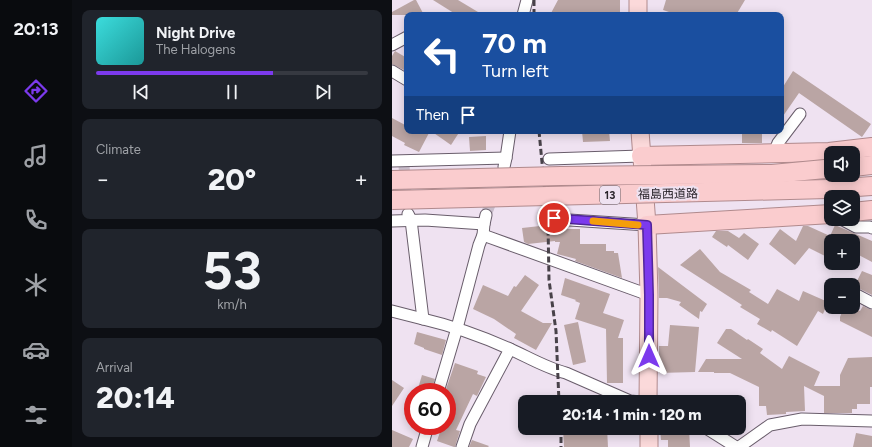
<!DOCTYPE html>
<html lang="en">
<head>
<meta charset="utf-8">
<style>
	:root { --surface:#171b24; --page:#20242c; --text:#f1f3f6; --muted:#9ea1a6; --line:#363941; --accent:#7c3aed }
	body { margin:0; font-family:Figtree,"Noto Sans JP",sans-serif; background:var(--page); color:var(--text); height:100vh; display:flex; flex-direction:column; font-size:15px; white-space:nowrap }
	* { box-sizing:border-box; margin:0 }
	p { font-size:13px; color:var(--muted) }
	.icon { flex:none; width:22px; height:22px; fill:none; stroke:currentColor; stroke-width:2; stroke-linecap:round; stroke-linejoin:round }
	.map { position:relative; flex:1; overflow:hidden }
	.sheet { display:flex; flex-direction:column; gap:10px; padding:10px; background:#0d0f14; width:320px }
	.sheet>* { flex:none }
	.hud { position:absolute; left:12px; top:12px; width:380px; height:122px; border-radius:8px; box-shadow:0 2px 10px #0003; background:#1a4fa0; color:#fff; overflow:hidden }
	.fabs { position:absolute; left:432px; top:146px; display:grid; gap:8px }
	.fabs a { display:grid; place-items:center; width:36px; height:36px; border-radius:8px; background:var(--surface); box-shadow:0 2px 10px #0003; font-size:20px }
	.speed { position:absolute; left:12px; top:383px; display:flex; gap:8px; font-size:20px; font-weight:700; text-align:center }
	.speed>* { display:grid; place-content:center; width:52px; height:52px; border-radius:50%; background:var(--surface); box-shadow:0 2px 10px #0003; line-height:1 }
	.speed .limit { border:6px solid #d22; background:#fff; color:#111 }
	.pin { position:absolute; display:grid; place-items:center; width:34px; height:34px; color:#fff; margin:-17px; border:2px solid #fff; border-radius:50%; box-shadow:0 1px 4px #0007 }
	.me { position:absolute; width:44px; margin:-22px; rotate:0deg; stroke-linejoin:round; filter:drop-shadow(0 0 3px #0008) }
	.turn { display:flex; align-items:center; gap:14px; height:84px; padding:0 12px; font-size:18px }
	.turn .icon { width:52px; height:52px; stroke-width:2.5 }
	.turn b { display:block; font-size:28px; line-height:34px }
	.then { display:flex; align-items:center; height:38px; padding:0 12px; background:#0003; gap:8px; font-size:15px }
	.big { font-size:30px; font-weight:800; line-height:1.1 }
	.sheet .widget { flex:1; display:flex; flex-direction:column; justify-content:center; gap:6px; min-width:0; padding:0 14px; border-radius:8px; background:var(--page) }
	.sheet .dial { align-items:center; gap:0 }
	.dial b { font-size:52px; line-height:1 }
	.song { display:flex; align-items:center; gap:12px }
	.cover { width:48px; height:48px; border-radius:6px; background:linear-gradient(135deg,hsl(180 70% 55%),hsl(180 70% 35%)) }
	.played { height:4px; border-radius:2px; background:linear-gradient(90deg,var(--accent) 65%,var(--line) 65%) }
	.keys { display:flex; justify-content:space-around; direction:ltr }
	.heat { display:flex; justify-content:space-between; align-items:center; font-size:22px; direction:ltr }
	.trip { position:absolute; left:126px; top:395px; width:228px; height:40px; border-radius:8px; background:var(--surface); box-shadow:0 2px 10px #0003; font-weight:800; line-height:40px; text-align:center }
	main { display:flex; flex:1; min-height:0 }
	.tab-bar { display:flex; flex-direction:column; width:72px; justify-content:space-around; align-items:center; background:#090b0e; color:var(--muted) }
	.tab-bar .icon { width:28px; height:28px }
	.tab-bar .selected { color:var(--accent) }
	.tab-bar b { font-size:18px; color:var(--text) }
	.map>svg:first-child { display:block }
</style>
</head>
<body>
<main>
<nav class="tab-bar">
<b>20:13</b>
<svg class="icon selected" aria-label="directions" viewBox="0 0 24 24"><path d="M12 3l9 9-9 9-9-9zM9 14v-3h6M13 9l2 2-2 2"/></svg>
<svg class="icon" aria-label="music" viewBox="0 0 24 24"><path d="M9 18V5l10-2v13"/><circle cx="6" cy="18" r="3"/><circle cx="16" cy="16" r="3"/></svg>
<svg class="icon" aria-label="phone" viewBox="0 0 24 24"><path d="M5 4h4l2 5-3 2q2 4 5 5l2-3 5 2v4C11 20 4 13 5 4z"/></svg>
<svg class="icon" aria-label="climate" viewBox="0 0 24 24"><path d="M12 3v18M4 7l16 10M4 17L20 7"/></svg>
<svg class="icon" aria-label="car" viewBox="0 0 24 24"><path d="M5 17H2v-5l4-1 3-4h7l3 4 3 1v5h-3M9 17h6M6 11h13"/><circle cx="7" cy="17" r="2"/><circle cx="17" cy="17" r="2"/></svg>
<svg class="icon" aria-label="filters" viewBox="0 0 24 24"><path d="M4 7h16M4 17h16"/><circle cx="9" cy="7" r="2"/><circle cx="15" cy="17" r="2"/></svg>
</nav>
<section class="sheet">
<div class="widget">
<div class="song"><i class="cover"></i><div><b>Night Drive</b><p>The Halogens</p></div></div>
<div class="played"></div>
<div class="keys"><svg class="icon" aria-label="previous" viewBox="0 0 24 24"><path d="M18 5L8 12l10 7zM5 5v14"/></svg><svg class="icon" aria-label="pause" viewBox="0 0 24 24"><path d="M8 5v14M16 5v14"/></svg><svg class="icon" aria-label="next" viewBox="0 0 24 24"><path d="M6 5l10 7-10 7zM19 5v14"/></svg></div>
</div>
<div class="widget"><p>Climate</p>
<div class="heat"><a>−</a><b class="big">20°</b><a>+</a></div>
</div>
<div class="widget dial"><b>53</b><p>km/h</p></div>
<div class="widget"><p>Arrival</p><b class="big">20:14</b></div>
</section>
<div class="map">
<svg width="480" height="447" viewBox="0 0 480 447">
	<rect width="100%" height="100%" fill="#efe2f1"/>
	<!-- building -->
	<g fill="#baa5a4">
		<polygon points="22,0 24,0 32,15 0,15 0,12"/>
		<polygon points="41,0 66,0 91,15 65,15"/>
		<polygon points="166,0 228,0 228,15 158,15"/>
		<polygon points="274,0 353,0 344,15 286,15 271,10"/>
		<polygon points="3,51 15,58 15,66 12,70 0,64 0,56"/>
		<polygon points="401,71 479,124 470,137 407,93 389,119 389,90"/>
		<polygon points="0,118 15,126 15,131 38,131 27,152 12,145 13,143 0,136"/>
		<polygon points="39,131 68,131 59,145"/>
		<polygon points="190,131 217,131 218,141 191,142"/>
		<polygon points="370,132 370,143 350,143 350,133"/>
		<polygon points="94,136 94,150 78,151 77,137"/>
		<polygon points="443,225 480,241 480,262 461,252 461,241 439,241 439,259 417,248 403,265 377,244 388,229 404,241 411,226 416,226 438,236"/>
		<polygon points="148,226 148,229 166,228 166,229 188,229 188,244 214,244 214,251 222,251 222,253 226,253 230,278 183,261 184,259 165,254 168,242 163,242 163,241 136,244 132,242 130,228"/>
		<polygon points="324,231 336,231 347,238 352,233 367,244 356,260 336,245 335,247 320,237"/>
		<polygon points="308,249 328,272 359,290 357,292 376,304 385,289 407,301 411,291 436,302 431,314 426,311 405,346 380,330 379,332 365,324 368,319 348,307 350,305 288,265"/>
		<polygon points="266,267 315,304 310,312 308,311 307,319 287,305 289,302 275,298 267,298"/>
		<polygon points="470,271 480,275 480,295 464,287 465,286 463,285"/>
		<polygon points="133,275 147,285 129,311 151,323 160,323 144,350 122,338 124,334 102,319 81,309 91,285 116,296 122,286 124,287"/>
		<polygon points="173,278 218,294 211,313 232,320 226,338 231,338 231,383 215,383 214,329 183,319 188,303 183,301 184,300 169,295"/>
		<polygon points="471,306 480,310 480,337 448,321 448,317 452,307 460,307 468,311"/>
		<polygon points="186,322 194,362 181,365 172,325"/>
		<polygon points="278,325 307,327 303,372 267,373 267,346 276,346"/>
		<polygon points="334,329 339,329 355,340 356,339 371,349 368,353 390,369 397,356 428,372 422,386 448,386 448,375 456,358 480,357 480,387 478,387 478,404 465,404 465,409 460,409 460,413 432,413 432,396 412,386 413,411 394,412 394,414 375,415 374,406 367,406 367,387 338,373 322,373 322,372 306,372 314,359 350,359 325,343"/>
		<polygon points="25,332 54,340 50,355 32,349 32,348 22,344"/>
		<polygon points="63,363 86,371 85,374 94,377 85,396 81,394 64,430 68,431 63,447 62,447 45,441 50,426 55,426 55,392 53,392"/>
		<polygon points="30,375 43,379 39,392 25,392"/>
		<polygon points="0,380 12,388 0,406"/>
		<polygon points="171,428 215,428 216,447 172,447"/>
		<polygon points="268,428 297,428 298,447 276,447 276,440 269,440"/>
		<polygon points="0,430 21,439 17,447 0,447"/>
		<polygon points="464,433 480,436 480,447 461,447"/>
		<polygon points="80,440 97,446 96,447 77,447"/>
	</g>
	<g fill="none" stroke-linecap="round" stroke-linejoin="round">
		<!-- minor-tunnel -->
		<g stroke="#c8bcca" stroke-width="11" stroke-dasharray="11 5.5" stroke-linecap="butt">
			<polyline points="12,166 15,205"/>
			<polyline points="94,215 110,173"/>
		</g>
		<defs>
			<g id="minor">
				<polyline points="131,15 135,0"/>
				<polyline points="0,45 15,37"/>
				<polyline points="0,71 15,80"/>
				<polyline points="382,153 386,143 408,114"/>
				<polyline points="114,158 118,131"/>
				<polyline points="157,159 249,156"/>
				<polyline points="0,161 114,158 112,167"/>
				<path d="M16 214 19 220 31 319C61 326 89 336 118 349 136 357 154 368 174 373L238 401 249 402"/>
				<polyline points="162,219 255,225"/>
				<polyline points="449,219 464,227 478,227 480,228"/>
				<polyline points="0,221 33,220 92,224 94,215"/>
				<polyline points="91,235 257,295"/>
				<polyline points="461,293 480,303"/>
				<polyline points="0,311 31,319"/>
				<polyline points="46,392 65,328 87,245 91,235 92,224"/>
				<polyline points="314,428 344,447"/>
				<polyline points="30,447 36,426"/>
				<polyline points="70,447 78,424 118,349"/>
				<polyline points="347,447 378,425 410,419 480,421"/>
			</g>
			<g id="primary">
				<polyline points="246,0 246,15"/>
				<polyline points="248,131 255,225 257,295 256,402"/>
				<polyline points="257,428 257,447"/>
			</g>
			<g id="trunk">
				<polyline points="249,156 437,152 480,147"/>
				<polyline points="461,167 480,165"/>
				<polyline points="436,189 480,186"/>
				<polyline points="461,212 480,210"/>
				<polyline points="255,225 439,214"/>
			</g>
		</defs>
		<!-- minor casing -->
		<use href="#minor" stroke="#695d6b" stroke-width="13"/>
		<!-- primary casing -->
		<use href="#primary" stroke="#b08a8d" stroke-width="19"/>
		<!-- trunk casing -->
		<use href="#trunk" stroke="#b08a8d" stroke-width="20"/>
		<!-- minor -->
		<use href="#minor" stroke="#fff" stroke-width="11"/>
		<!-- primary -->
		<use href="#primary" stroke="#fbd9da" stroke-width="17"/>
		<!-- trunk -->
		<use href="#trunk" stroke="#faccce" stroke-width="18"/>
		<!-- rail -->
		<g stroke="#484249" stroke-width="3" stroke-dasharray="6 3" stroke-linecap="butt">
			<polyline points="142,0 142,15"/>
			<polyline points="147,131 156,225 157,280 164,331 167,402"/>
			<polyline points="169,428 169,447"/>
		</g>
		<defs>
			<g id="trunk-bridge">
				<polyline points="0,180 169,176 380,174 433,169"/>
				<polyline points="0,200 436,189"/>
			</g>
		</defs>
		<!-- trunk-bridge casing -->
		<use href="#trunk-bridge" stroke="#b08a8d" stroke-width="20" stroke-linecap="butt"/>
		<!-- trunk-bridge -->
		<use href="#trunk-bridge" stroke="#faccce" stroke-width="18"/>
	</g>
	<g fill="none" stroke-linecap="round" stroke-linejoin="round">
		<defs>
			<polyline id="route" points="162,218 255,225 257,295 257,356"/>
		</defs>
		<!-- route casing -->
		<use href="#route" stroke="#51269a" stroke-width="10"/>
		<!-- route -->
		<use href="#route" stroke="#7c3aed" stroke-width="7"/>
		<!-- slow -->
		<polyline stroke="#f59e0b" stroke-width="7" points="201,221 246,225"/>
	</g>
	<g text-anchor="middle" stroke-width="4" stroke-linejoin="round" paint-order="stroke">
		<!-- shield labels -->
		<rect fill="#efe2f1" stroke="#665e67" stroke-width="1" x="208" y="186" width="20" height="18" rx="3"/>
		<g font-size="11" font-weight="bold" fill="#2b262c">
			<text x="218" y="199">13</text>
		</g>
		<!-- street labels -->
		<g font-size="12" fill="#2b262c" stroke="#efe2f1">
			<text transform="translate(276 194) rotate(-1)" y="4">福島西道路</text>
		</g>
	</g>
</svg>
<div class="fabs">
<a><svg class="icon" aria-label="sound" viewBox="0 0 24 24"><path d="M4 9h4l5-4v14l-5-4H4zM17 9q2 3 0 6"/></svg></a>
<a><svg class="icon" aria-label="layers" viewBox="0 0 24 24"><path d="M12 4l9 5-9 5-9-5zM3 14l9 5 9-5"/></svg></a>
<a>+</a>
<a>−</a>
</div>
<div class="speed"><div class="limit">60</div></div>
<div class="pin" style="left:162px;top:218px;background:#d93025"><svg class="icon" aria-label="arrive" viewBox="0 0 24 24"><path d="M6 21V4h12l-3 4 3 4H6"/></svg></div>
<svg class="me" style="left:257px;top:356px" viewBox="-20 -20 40 40"><path d="M0-17L14 15 0 8-14 15z" fill="#7c3aed" stroke="#fff" stroke-width="4"/></svg>
<div class="trip">20:14 · 1 min · 120 m</div>
<div class="hud">
<div class="turn"><svg class="icon" aria-label="left" viewBox="0 0 24 24"><path d="M17 20v-9H6M10 6l-5 5 5 5"/></svg><div><b>70 m</b>Turn left</div></div>
<div class="then">Then<svg class="icon" aria-label="arrive" viewBox="0 0 24 24"><path d="M6 21V4h12l-3 4 3 4H6"/></svg></div>
</div>
</div>
</main>
</body>
</html>
